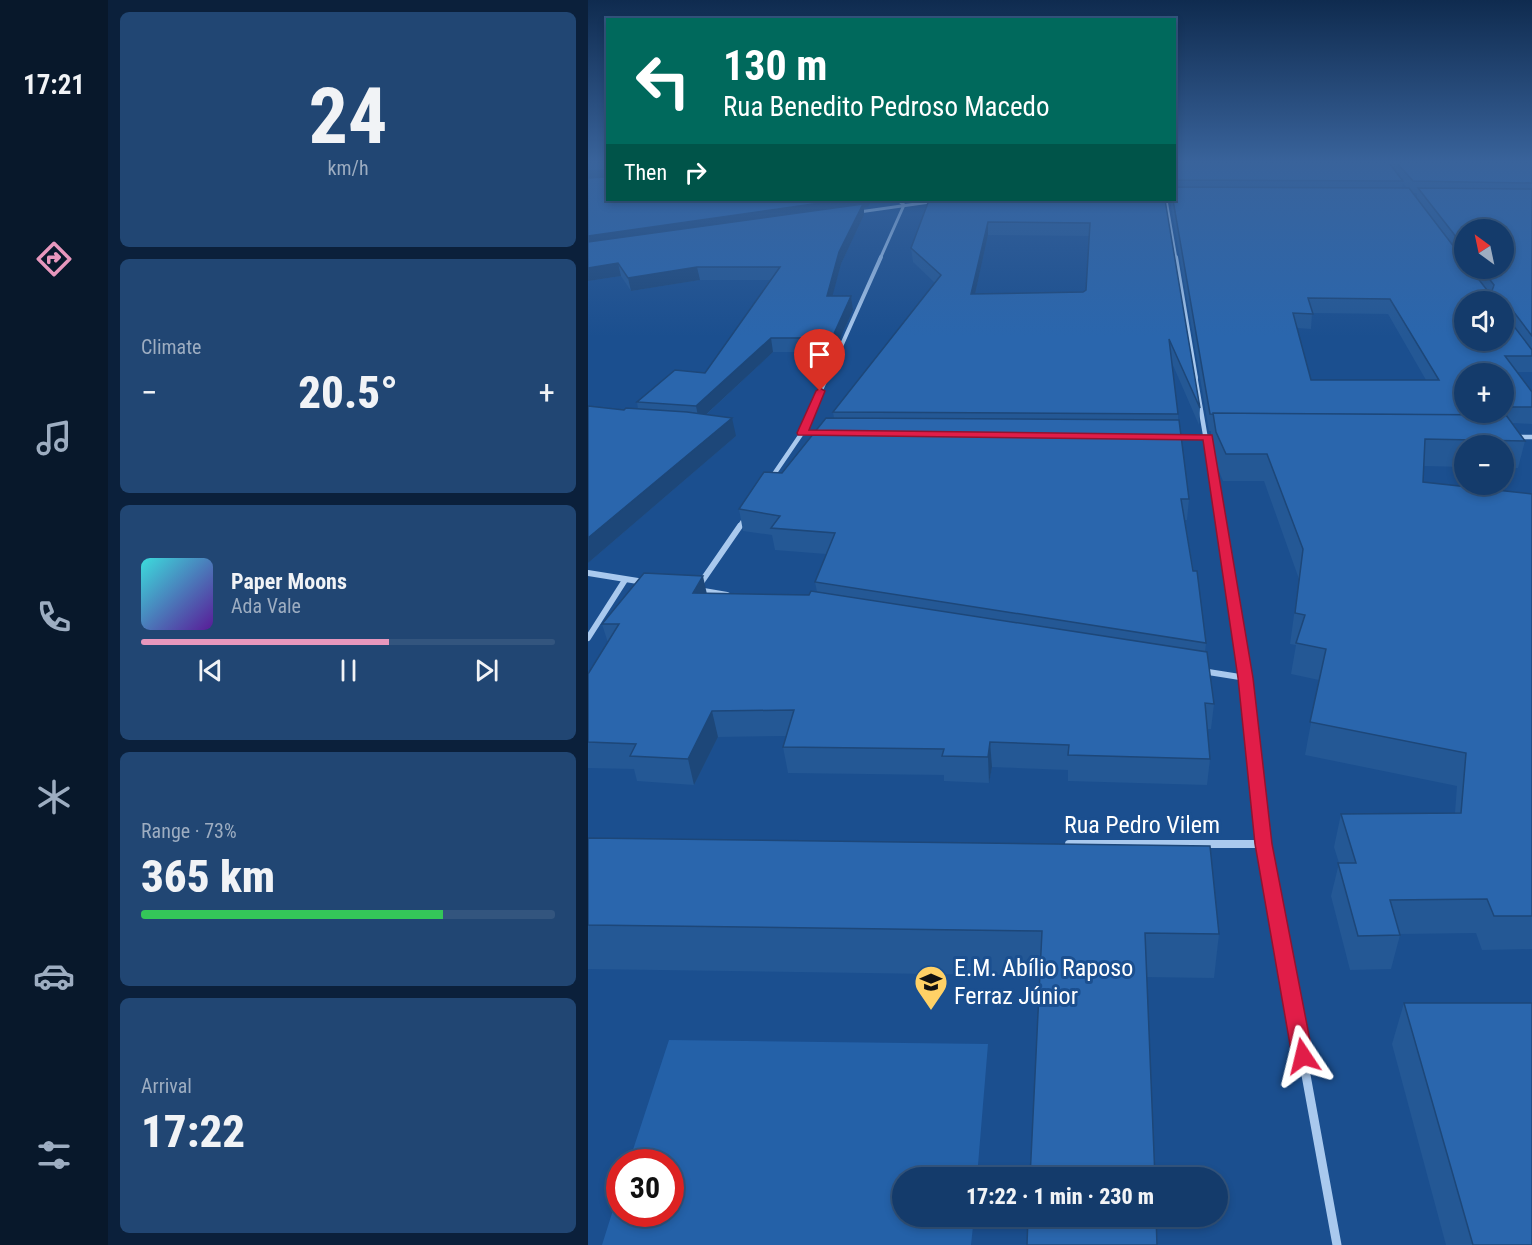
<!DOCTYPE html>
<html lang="en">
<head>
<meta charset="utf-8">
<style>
	:root { --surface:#143b6b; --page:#214673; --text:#f1f3f6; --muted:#9dadc1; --line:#33557e; --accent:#e797bd }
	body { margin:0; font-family:"Roboto Condensed",sans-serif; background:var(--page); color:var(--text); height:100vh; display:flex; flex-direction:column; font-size:22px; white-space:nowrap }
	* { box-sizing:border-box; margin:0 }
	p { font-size:20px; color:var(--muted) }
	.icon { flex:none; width:33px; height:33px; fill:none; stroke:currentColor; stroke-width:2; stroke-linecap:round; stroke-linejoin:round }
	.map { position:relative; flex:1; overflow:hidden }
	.side { display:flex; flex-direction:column; gap:12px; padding:12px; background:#0b203b; width:480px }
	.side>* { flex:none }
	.banner { position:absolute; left:18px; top:18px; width:570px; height:183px; border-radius:0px; box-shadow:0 3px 9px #0003,0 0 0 2px var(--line); background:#00695c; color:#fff; overflow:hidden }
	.needle { width:39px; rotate:327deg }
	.controls { position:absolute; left:866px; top:219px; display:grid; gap:12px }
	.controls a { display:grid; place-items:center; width:60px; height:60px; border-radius:50%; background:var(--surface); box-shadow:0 3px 9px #0003,0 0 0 2px var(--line); font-size:30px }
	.speed { position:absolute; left:18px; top:1149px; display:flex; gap:12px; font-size:30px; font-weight:700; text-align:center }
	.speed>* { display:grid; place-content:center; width:78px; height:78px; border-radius:50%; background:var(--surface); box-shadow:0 3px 9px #0003,0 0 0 2px var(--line); line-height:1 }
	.speed .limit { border:9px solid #d22; background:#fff; color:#111 }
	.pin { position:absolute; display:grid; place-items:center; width:51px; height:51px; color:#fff; margin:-62px -26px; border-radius:50% 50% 50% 0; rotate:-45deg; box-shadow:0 0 6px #0007 }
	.pin .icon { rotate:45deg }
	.me { position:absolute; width:66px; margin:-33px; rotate:350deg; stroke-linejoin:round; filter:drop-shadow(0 0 4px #0008) }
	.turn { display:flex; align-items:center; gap:21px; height:126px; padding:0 18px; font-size:27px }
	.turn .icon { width:78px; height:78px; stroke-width:2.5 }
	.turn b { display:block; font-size:42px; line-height:51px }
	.then { display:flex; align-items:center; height:57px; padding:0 18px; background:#0003; gap:12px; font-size:22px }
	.big { font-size:45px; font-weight:800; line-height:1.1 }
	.side .tile { flex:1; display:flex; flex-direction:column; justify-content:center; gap:9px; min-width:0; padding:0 21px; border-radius:9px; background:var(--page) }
	.side .dial { align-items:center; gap:0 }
	.dial b { font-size:78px; line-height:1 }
	.song { display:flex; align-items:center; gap:18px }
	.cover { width:72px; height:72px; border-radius:9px; background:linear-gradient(135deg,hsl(180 70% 55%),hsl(270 70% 35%)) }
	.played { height:6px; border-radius:3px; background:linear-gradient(90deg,var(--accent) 60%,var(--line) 60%) }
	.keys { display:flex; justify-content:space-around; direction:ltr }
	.heat { display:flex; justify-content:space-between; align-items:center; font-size:33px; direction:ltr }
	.charge { height:9px; border-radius:4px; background:linear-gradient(90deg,#34c759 73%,var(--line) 0) }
	.trip { position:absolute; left:304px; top:1167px; width:336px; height:60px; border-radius:30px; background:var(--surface); box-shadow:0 3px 9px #0003,0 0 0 2px var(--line); font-weight:800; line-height:60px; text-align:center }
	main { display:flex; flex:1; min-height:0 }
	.tabs { display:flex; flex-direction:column; width:108px; justify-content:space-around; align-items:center; background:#08182b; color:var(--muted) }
	.tabs .icon { width:42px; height:42px }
	.tabs .active { color:var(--accent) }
	.tabs b { font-size:27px; color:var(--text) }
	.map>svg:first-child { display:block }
</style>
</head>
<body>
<main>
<nav class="tabs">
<b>17:21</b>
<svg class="icon active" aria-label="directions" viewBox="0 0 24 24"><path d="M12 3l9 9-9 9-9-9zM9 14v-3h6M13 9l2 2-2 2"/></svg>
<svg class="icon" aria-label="music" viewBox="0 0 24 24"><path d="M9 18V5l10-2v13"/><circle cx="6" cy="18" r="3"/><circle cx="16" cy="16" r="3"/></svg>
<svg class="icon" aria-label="phone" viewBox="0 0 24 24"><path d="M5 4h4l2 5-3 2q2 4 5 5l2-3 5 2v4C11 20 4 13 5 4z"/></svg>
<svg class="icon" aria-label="climate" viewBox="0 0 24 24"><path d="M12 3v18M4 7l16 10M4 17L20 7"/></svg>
<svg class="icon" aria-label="car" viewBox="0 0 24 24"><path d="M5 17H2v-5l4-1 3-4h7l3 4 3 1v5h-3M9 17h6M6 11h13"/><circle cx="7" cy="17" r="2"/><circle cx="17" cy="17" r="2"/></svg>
<svg class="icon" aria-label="filters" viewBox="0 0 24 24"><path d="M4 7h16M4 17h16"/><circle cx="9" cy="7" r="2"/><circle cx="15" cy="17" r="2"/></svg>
</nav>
<section class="side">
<div class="tile dial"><b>24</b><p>km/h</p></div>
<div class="tile"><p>Climate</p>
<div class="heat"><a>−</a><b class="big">20.5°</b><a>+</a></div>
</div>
<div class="tile">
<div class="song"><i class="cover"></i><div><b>Paper Moons</b><p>Ada Vale</p></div></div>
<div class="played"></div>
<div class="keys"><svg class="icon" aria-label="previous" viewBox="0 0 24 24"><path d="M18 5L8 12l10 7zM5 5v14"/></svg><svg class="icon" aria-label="pause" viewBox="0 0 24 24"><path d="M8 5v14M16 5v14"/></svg><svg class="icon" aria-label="next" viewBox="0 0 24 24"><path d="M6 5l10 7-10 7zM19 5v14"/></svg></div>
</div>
<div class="tile"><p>Range · 73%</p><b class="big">365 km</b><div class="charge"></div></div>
<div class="tile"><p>Arrival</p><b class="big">17:22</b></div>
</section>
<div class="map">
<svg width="944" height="1245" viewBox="0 0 944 1245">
	<rect width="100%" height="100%" fill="#1b4f8f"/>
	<!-- green -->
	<polygon fill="#2461a8" points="81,1040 400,1044 389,1177 315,1178 315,1216 386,1217 383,1245 14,1245 31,1191 32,1214 82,1214 82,1162 41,1162"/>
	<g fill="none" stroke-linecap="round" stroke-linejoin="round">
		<!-- street-far5 -->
		<g stroke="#a9c9ee" stroke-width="3">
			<polyline points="578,200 588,259"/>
			<polyline points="271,212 356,200"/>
			<polyline points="292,259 316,205 310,200"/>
		</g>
		<!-- street-far4 -->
		<g stroke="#a9c9ee" stroke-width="4">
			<polyline points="588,257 608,378"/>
			<polyline points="239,378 293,257"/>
		</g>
		<!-- street-far3 -->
		<g stroke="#a9c9ee" stroke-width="4.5">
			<polyline points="607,376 633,527"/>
			<polyline points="214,433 234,433"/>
			<polyline points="587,437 621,437"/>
			<polyline points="929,437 944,437"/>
			<polyline points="184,477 214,433 239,376"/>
			<polyline points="151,527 157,518"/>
		</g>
		<!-- street-far2 -->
		<g stroke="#a9c9ee" stroke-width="6">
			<polyline points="632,526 662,715"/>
			<polyline points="0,573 56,582"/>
			<polyline points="112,584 152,526"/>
			<polyline points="110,590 139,595"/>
			<polyline points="0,638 37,580"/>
			<polyline points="614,671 658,678"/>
		</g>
		<!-- street-far1 -->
		<g stroke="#a9c9ee" stroke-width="8">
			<polyline points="662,713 676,844 695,950"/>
			<polyline points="481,844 676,844"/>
		</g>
		<!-- street -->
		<polyline stroke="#a9c9ee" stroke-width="9" points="695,949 749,1245"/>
	</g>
	<!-- wall -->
	<g fill="#245895" fill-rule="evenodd">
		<polygon points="0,163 20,200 280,207 276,208 276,215 253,264 244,296 263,296 265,310 246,352 185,352 118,415 148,436 0,563 0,406 36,410 50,409 49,402 117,373 183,280 112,280 43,291 33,276 0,281"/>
		<path d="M586 163H944V372H929L944 392V424L925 423 937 441 930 468H915V446H876V467L836 466 835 482 944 494V949L894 950 888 933 812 934V935L803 969 762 970 743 896 751 863 746 847 753 814 867 813 869 786 717 755 731 680 703 674 708 645 702 644 711 579 676 481H635L626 459 623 440V431H621L582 200H586ZM815 183 819 188H814ZM824 193H829V198ZM876 230 915 268H876ZM724 313 800 314 838 380H723L709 328 723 329ZM915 374V412H876Z"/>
		<path d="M341 200H577L612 408 611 425 584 363 590 414V420L601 499 599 520H597L618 643 617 652 626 704 623 729H619L622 759 619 785 480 781V770L404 767 401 783 356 781V775L200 773 195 747 199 736 130 737 106 785 49 781 46 769 0 768V674L20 643 14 624 119 594 221 595 229 592 227 582 238 554 187 550 184 535 155 531 151 509 194 473 246 418 245 412 347 283 325 262 323 248ZM400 235 501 236 498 290 495 292 387 294Z"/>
		<polygon points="0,838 631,934 626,978 0,969"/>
		<polygon points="816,1003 944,1245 858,1245 804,1044"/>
	</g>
	<!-- shaded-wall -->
	<g fill="#1d4779">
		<polygon points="20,170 20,181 0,182 0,171"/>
		<polygon points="253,200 284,200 280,207 276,208 276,215 253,264 241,309 239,296 251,252 0,249 0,236"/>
		<polygon points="400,222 400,235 384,308 383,294"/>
		<polygon points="30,263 33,276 0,281 0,268"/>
		<polygon points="109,267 112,280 43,291 40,278"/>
		<polygon points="263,296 265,310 246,352 244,338"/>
		<polygon points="183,338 185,352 111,421 108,406"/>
		<polygon points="144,418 148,436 0,563 0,538"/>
		<polygon points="115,576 120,599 105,593"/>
		<polygon points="124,711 130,737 106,785 100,759"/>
		<polygon points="402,742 404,767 401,783 400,757"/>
	</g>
	<!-- building -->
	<g fill="#2a66ad" stroke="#1d4779" stroke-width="1.5" fill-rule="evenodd">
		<polygon points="0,163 20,163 20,170 0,171"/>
		<polygon points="586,163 801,163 815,181 586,180"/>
		<polygon points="809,163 944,163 944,183 825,181"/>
		<polygon points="20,175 20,200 253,200 0,236 0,178 18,177"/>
		<path d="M586 187 821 188 876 260V268H882L899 290 904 291 906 285 893 268H915V230H876V247L830 188 944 189V336L922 307 916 306 915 312 944 350V356H917L944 392V407H915V374H876V412H907L909 415 622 414 585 200H586ZM720 298 802 299 851 380H723L705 313 725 314ZM876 302H915V340H876Z"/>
		<path d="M341 200H577L612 408 581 339 590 414 245 412 353 275 323 248ZM400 222 502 223 498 290 495 292 383 294Z"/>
		<polygon points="275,204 251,252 239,296 263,296 244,338 183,338 108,406 49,402 87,370 117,373 192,267 109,267 40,278 30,263 0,268 0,242"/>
		<polygon points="0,406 36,410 38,408 99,412 144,418 0,538"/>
		<polygon points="625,413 918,415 937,441 837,439 835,482 944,494 944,916 906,916 899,899 802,900 812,935 770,936 750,863 768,863 753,814 873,813 878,753 722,722 738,649 708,643 717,615 707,613 715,549 679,454 638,454 628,432"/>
		<polygon points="238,418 591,420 601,499 593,499 605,571 609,571 618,643 227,582 247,533 183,528 192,516 151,509 176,472 194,473"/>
		<polygon points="56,573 115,576 105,593 221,595 223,591 619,652 626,704 617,703 622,759 480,755 481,745 402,742 400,757 354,756 356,749 195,747 206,710 124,711 100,759 42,756 48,744 0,742 0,674 31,624 14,624"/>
		<polygon points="0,838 622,846 631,934 557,933 567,1178 442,1178 454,931 0,925"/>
		<polygon points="816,1003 944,1003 944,1245 885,1245"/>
		<polygon points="440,1216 568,1216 569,1245 439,1245"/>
	</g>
	<!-- sky -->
	<linearGradient id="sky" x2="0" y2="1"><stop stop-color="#0f2b4f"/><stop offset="0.48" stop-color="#39639b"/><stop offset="1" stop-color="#39639b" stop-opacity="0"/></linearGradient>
	<rect width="944" height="337" fill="url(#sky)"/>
	<!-- route -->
	<polygon fill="#e11d48" stroke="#92132f" stroke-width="1.5" points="232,388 237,391 221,430 624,435 665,678 684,844 725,1056 722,1063 715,1066 707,1063 704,1056 667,844 650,678 615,440 210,435 209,433 228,391"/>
	<!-- icons -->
	<defs>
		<symbol id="school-pin" viewBox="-11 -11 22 30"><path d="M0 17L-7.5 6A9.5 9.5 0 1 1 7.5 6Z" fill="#ffd166" stroke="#1b4f8f"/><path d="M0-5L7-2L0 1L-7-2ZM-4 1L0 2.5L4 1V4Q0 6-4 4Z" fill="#111"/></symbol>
	</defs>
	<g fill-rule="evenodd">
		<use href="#school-pin" x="324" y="963" width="38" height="52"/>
	</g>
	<g text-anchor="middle" stroke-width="6" stroke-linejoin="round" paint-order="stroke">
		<!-- near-street labels -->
		<g font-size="24" fill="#fff" stroke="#1b4f8f">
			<text x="554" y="833">Rua Pedro Vilem</text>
		</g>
		<!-- near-poi labels -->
		<g font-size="24" fill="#fff" stroke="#1b4f8f" text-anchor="start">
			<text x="366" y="976">E.M. Abílio Raposo<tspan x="366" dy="28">Ferraz Júnior</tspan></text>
		</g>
	</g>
</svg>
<div class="controls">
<a><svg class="needle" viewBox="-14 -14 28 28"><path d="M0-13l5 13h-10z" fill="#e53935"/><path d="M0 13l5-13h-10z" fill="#9dadc1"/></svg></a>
<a><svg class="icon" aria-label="sound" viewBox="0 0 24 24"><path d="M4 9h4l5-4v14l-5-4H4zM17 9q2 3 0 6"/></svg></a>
<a>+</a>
<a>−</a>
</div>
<div class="speed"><div class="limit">30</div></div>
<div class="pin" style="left:232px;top:391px;background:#d93025"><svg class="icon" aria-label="arrive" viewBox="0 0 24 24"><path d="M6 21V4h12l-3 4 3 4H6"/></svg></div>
<svg class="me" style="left:715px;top:1056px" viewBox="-20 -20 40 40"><path d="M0-17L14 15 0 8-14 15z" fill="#e11d48" stroke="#fff" stroke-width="4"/></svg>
<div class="trip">17:22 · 1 min · 230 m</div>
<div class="banner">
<div class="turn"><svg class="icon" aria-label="left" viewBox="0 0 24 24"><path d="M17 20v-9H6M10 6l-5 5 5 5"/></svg><div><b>130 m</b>Rua Benedito Pedroso Macedo</div></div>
<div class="then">Then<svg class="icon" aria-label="right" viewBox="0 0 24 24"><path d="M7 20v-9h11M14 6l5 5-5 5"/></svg></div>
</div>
</div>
</main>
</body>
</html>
